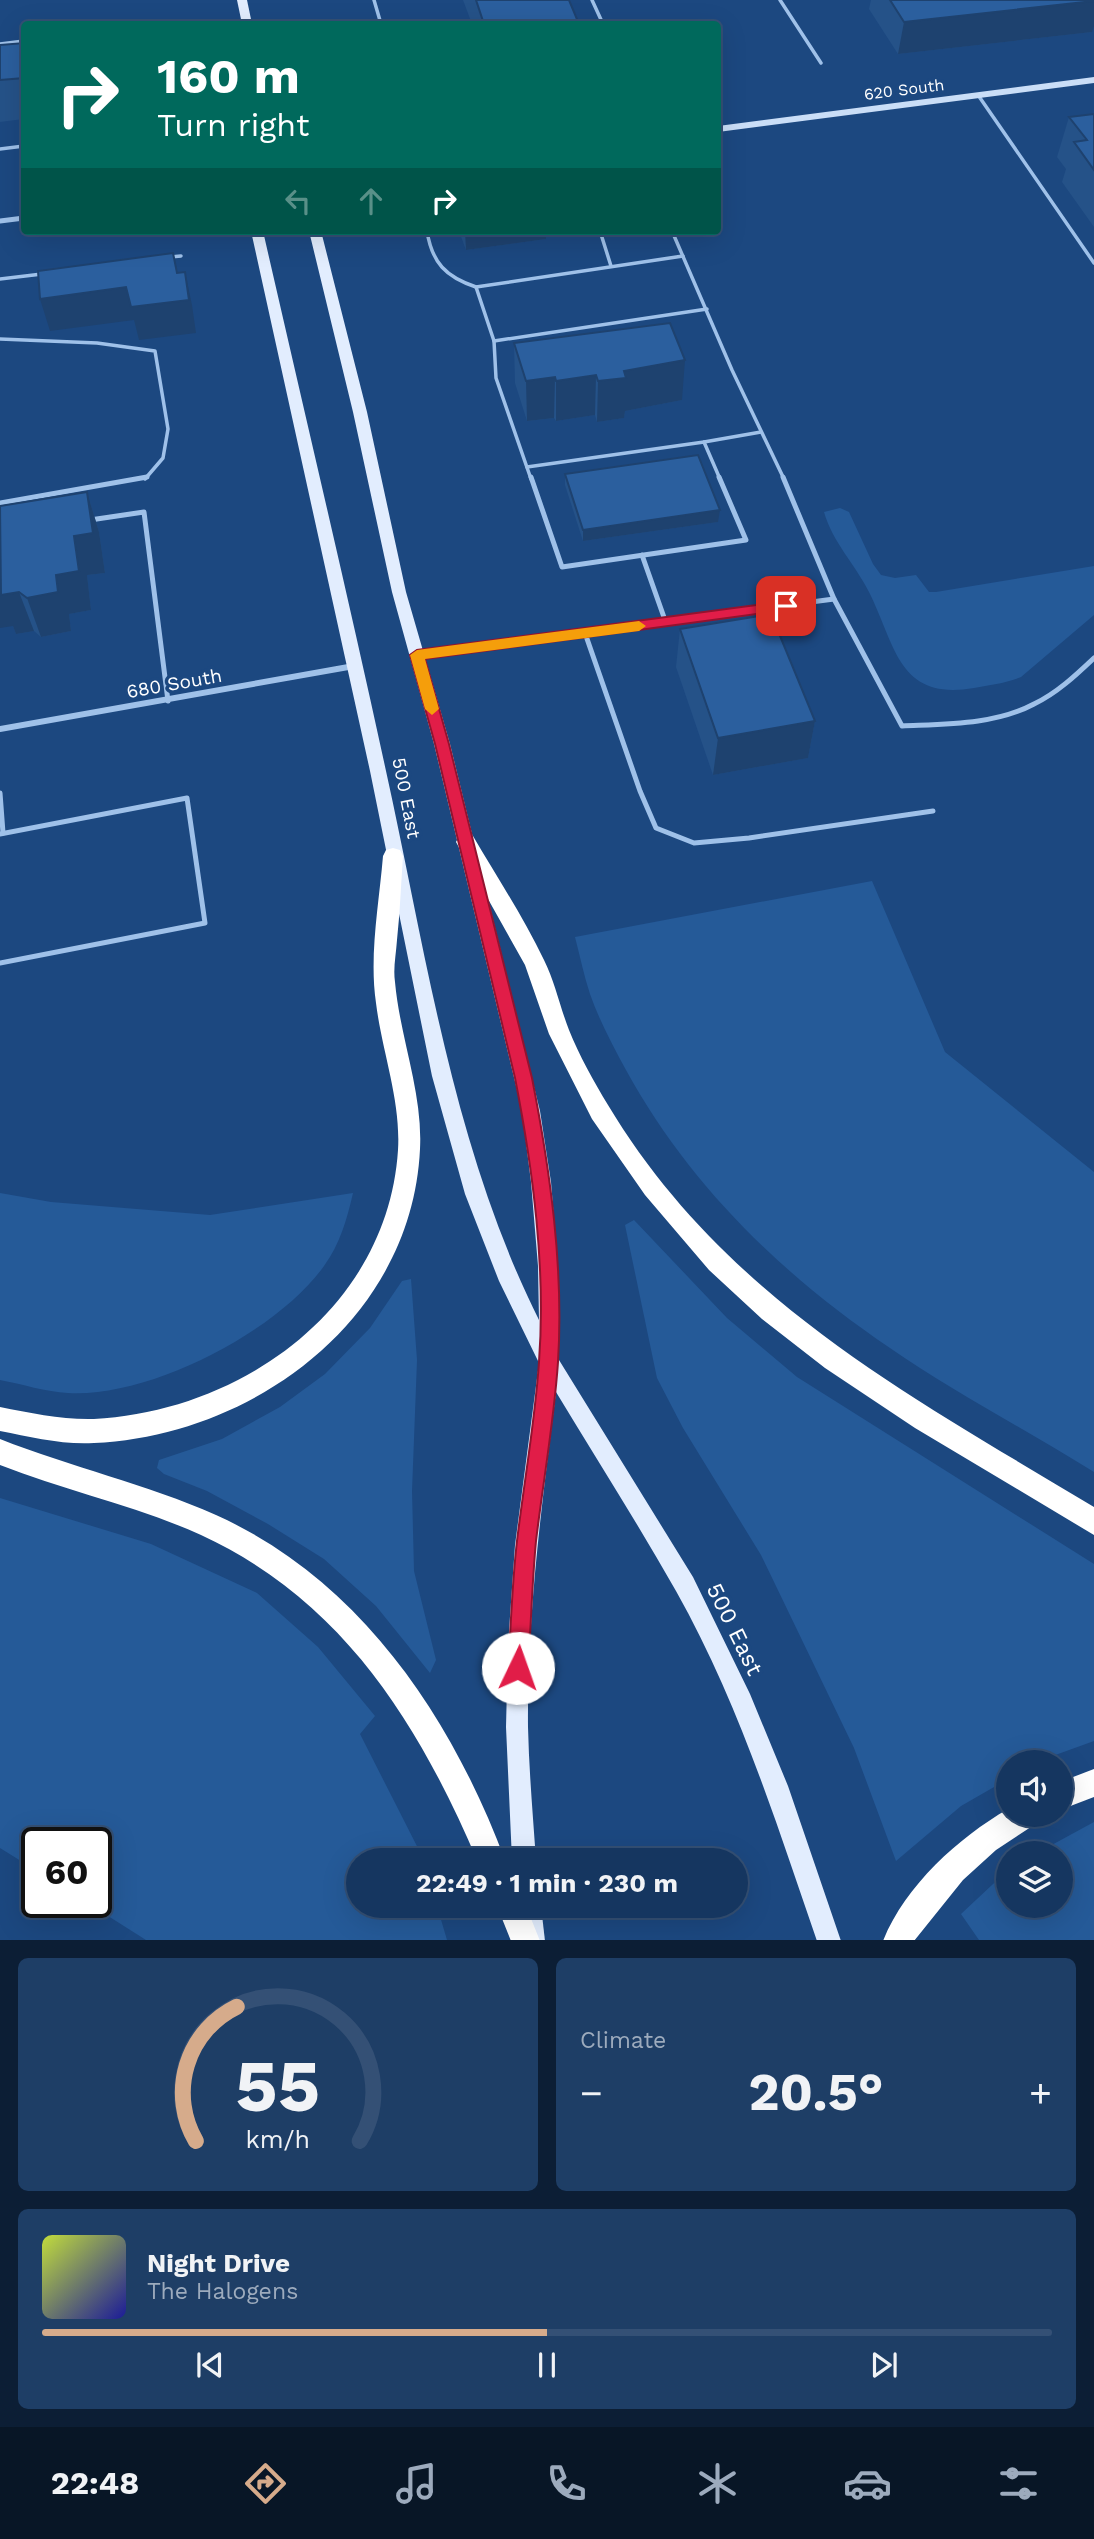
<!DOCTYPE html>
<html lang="en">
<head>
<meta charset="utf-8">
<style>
	:root { --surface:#153660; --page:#1e3e66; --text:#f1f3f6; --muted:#9dabbd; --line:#345075; --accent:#d6ab8b }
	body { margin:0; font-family:"Work Sans",sans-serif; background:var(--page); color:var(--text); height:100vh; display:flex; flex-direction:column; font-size:26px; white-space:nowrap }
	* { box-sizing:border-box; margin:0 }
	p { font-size:23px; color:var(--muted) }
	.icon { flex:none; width:38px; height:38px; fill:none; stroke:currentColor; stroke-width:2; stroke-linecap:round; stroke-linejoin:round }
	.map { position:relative; height:1940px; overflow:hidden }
	.sheet { display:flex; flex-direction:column; gap:18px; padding:18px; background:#0c1e35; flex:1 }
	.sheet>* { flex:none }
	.top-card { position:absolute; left:21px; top:21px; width:700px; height:214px; border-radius:7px; box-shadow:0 7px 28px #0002,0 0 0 2px var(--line); background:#00695c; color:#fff; overflow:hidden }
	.buttons { position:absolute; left:996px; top:1750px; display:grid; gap:14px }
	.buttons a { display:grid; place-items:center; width:77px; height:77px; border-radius:50%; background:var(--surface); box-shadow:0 7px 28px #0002,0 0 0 2px var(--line); font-size:35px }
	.speed { position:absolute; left:21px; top:1827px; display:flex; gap:14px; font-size:35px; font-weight:700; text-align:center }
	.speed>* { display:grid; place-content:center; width:91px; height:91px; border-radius:50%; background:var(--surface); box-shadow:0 7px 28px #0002,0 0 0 2px var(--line); line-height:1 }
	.speed .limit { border:4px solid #111; border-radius:10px; background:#fff; color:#111 }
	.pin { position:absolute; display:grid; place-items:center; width:60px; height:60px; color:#fff; margin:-30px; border-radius:14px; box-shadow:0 4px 10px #0006 }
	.me { position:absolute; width:77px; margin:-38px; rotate:3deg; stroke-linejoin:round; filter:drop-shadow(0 0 5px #0008) }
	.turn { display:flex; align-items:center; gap:24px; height:147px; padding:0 21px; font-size:32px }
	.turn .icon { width:91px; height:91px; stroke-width:2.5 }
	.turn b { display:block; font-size:49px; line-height:60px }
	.lanes { display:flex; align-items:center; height:66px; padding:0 21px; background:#0003; justify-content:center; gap:35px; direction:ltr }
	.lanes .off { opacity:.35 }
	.big { font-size:52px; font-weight:700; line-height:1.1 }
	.sheet .tile { flex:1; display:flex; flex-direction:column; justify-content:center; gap:10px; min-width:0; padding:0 24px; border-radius:10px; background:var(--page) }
	.sheet .dial { align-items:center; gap:0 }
	.dial svg { height:182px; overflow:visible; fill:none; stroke:var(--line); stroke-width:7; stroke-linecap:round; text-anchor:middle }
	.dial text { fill:var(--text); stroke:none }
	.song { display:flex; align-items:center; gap:21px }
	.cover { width:84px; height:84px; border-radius:10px; background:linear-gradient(135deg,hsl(70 70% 55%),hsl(240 70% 35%)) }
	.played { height:7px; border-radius:4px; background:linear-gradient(90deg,var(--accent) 50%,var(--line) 50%) }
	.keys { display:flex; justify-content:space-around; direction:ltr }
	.heat { display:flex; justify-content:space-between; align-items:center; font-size:38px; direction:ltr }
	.sheet .tiles { flex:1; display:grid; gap:18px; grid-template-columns:1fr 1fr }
	.tile:last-child { grid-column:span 2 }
	.trip { position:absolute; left:346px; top:1848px; width:402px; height:70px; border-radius:35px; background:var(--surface); box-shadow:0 7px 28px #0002,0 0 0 2px var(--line); font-weight:700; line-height:70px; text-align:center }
	.tab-bar { display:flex; height:112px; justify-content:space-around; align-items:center; background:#081626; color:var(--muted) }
	.tab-bar .icon { width:49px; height:49px }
	.tab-bar .on { color:var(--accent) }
	.tab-bar b { font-size:32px; color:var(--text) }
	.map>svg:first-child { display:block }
</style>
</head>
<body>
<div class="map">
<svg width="1094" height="1941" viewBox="0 0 1094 1941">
	<rect width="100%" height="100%" fill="#1c4880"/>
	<!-- green -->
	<g fill="#255a98">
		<path d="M840 508 849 512 873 564 881 575 895 578 916 575 929 592H936L1094 566V615L1021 677C1006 683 990 685 974 688 898 701 896 646 869 592 855 564 833 543 824 512Z"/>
		<path d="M872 881 945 1052 1094 1172V1472C1027 1430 955 1393 890 1348 782 1275 689 1185 626 1070 613 1046 599 1020 590 994 584 976 580 956 575 937Z"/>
		<path d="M0 1193 51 1202 210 1215 353 1193C347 1219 340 1244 324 1266 277 1332 149 1398 68 1393 46 1392 22 1384 0 1380Z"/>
		<polygon points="634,1220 727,1318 797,1377 1094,1564 1094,1741 1036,1762 1008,1762 1008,1779 961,1806 896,1861 854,1748 761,1555 683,1428 657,1378 625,1225"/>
		<polygon points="411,1279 417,1360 412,1491 414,1571 436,1660 430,1673 376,1606 324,1559 268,1524 207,1491 164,1474 157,1468 159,1460 222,1439 280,1407 325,1374 370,1328 402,1281"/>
		<polygon points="0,1498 151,1544 257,1593 318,1647 375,1716 360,1734 424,1860 359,1860 359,1906 437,1906 447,1940 146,1940 86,1902 96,1902 96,1843 37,1843 37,1871 0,1848"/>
		<polygon points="1094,1822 1094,1940 979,1940 961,1914 1008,1870 1008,1906 1060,1906 1060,1853 1037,1853"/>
	</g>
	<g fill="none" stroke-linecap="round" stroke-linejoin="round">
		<!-- lane-far1 -->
		<g stroke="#9fc1e9" stroke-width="3.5">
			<polyline points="374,0 381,24"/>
			<polyline points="592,0 603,24"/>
			<polyline points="780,0 821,63"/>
			<polyline points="0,44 24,41"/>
			<polyline points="978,95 1094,263"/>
			<polyline points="0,149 24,146"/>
			<path d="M427 231C432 263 446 277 476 287"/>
			<polyline points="600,231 611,266"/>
			<polyline points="672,231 732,370 784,479"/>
			<polyline points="170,257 181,256"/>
			<polyline points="0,279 42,274"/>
			<polyline points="0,339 97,343 155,351 168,429 163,458 145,479"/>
			<polyline points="494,341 707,309"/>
			<polyline points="527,467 704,442"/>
			<polyline points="531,479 496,378 494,341 476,287 683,256"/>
			<polyline points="720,479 704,442 761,432"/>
		</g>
		<!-- lane -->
		<g stroke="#9fc1e9" stroke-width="5">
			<polyline points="531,477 562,567 746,540 719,477"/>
			<path d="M783 477 834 599 902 726C945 724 995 725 1034 704 1057 693 1076 675 1094 658"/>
			<polyline points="0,503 147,477"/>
			<polyline points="90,520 144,512 168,701"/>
			<polyline points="642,555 666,623"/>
			<polyline points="585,633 640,791 656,828 694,843 749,838 933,811"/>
			<polyline points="420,654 834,599"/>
			<polyline points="0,793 3,833"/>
			<polyline points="0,834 187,798 205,923 0,963"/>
		</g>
		<!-- street-far1 -->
		<polyline stroke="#9fc1e9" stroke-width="5" points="0,221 24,218"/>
		<!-- street -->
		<polyline stroke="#9fc1e9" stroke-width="6" points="0,729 354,666"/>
		<!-- secondary -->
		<polygon fill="#cadef7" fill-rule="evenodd" points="1094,77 1094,83 718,132 718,126"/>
		<!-- primary -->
		<g fill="#e2edfe" fill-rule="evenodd">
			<polygon points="237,0 247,0 252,24 242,24"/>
			<path d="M251 231H263C304 411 347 591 386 771 427 957 453 1148 539 1320L538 1266 531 1182 522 1111 434 744 392 592 353 412 309 231H321L367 412 406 592 450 744 540 1111 551 1182 558 1266 559 1360 693 1577 750 1694 788 1786 841 1941H817C776 1822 738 1701 676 1591 638 1524 596 1458 556 1392 542 1503 527 1614 528 1727 529 1771 533 1816 536 1860H512L506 1727 508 1645 515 1545 539 1363 499 1281 465 1194 432 1076 370 771Z"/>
			<polygon points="517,1906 541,1906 545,1941 521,1941"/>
		</g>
		<!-- highway -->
		<g fill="#fff" fill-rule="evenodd">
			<path d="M466 834 473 836C497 877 524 918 544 960 555 982 560 1007 569 1030 579 1055 594 1082 608 1105 724 1298 908 1395 1094 1507V1535L915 1428 825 1368 762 1319 709 1270 645 1195 592 1119 549 1034 525 965 456 842 459 836Z"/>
			<path d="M393 848 400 850 403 856C401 884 400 912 397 940 396 955 393 968 395 982 400 1038 423 1093 420 1149 412 1319 255 1435 94 1443 63 1445 31 1437 0 1431V1407C31 1413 63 1420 94 1419 243 1411 388 1307 398 1150 401 1100 382 1052 376 1003 369 956 379 904 383 856L386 850Z"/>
			<path d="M0 1439C71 1467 146 1484 216 1515 360 1580 451 1716 505 1860H477C418 1722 342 1600 201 1535 137 1506 66 1491 0 1465Z"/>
			<polygon points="1094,1769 1094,1797 1060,1810 1060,1782"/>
			<path d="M1008 1809V1815H1038L1034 1825 996 1850 963 1880 914 1941H883C905 1886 958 1838 1008 1809Z"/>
			<polygon points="497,1906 526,1906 540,1941 511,1941"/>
		</g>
	</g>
	<!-- wall -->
	<g fill="#255288">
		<polygon points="463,0 569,0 579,24 472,24"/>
		<polygon points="871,0 1094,0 1092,32 898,54 869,9"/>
		<polygon points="24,43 24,119 0,122 0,45"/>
		<polygon points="1094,114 1094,227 1062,182 1066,169 1057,157 1069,117"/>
		<polygon points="459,231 546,231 546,239 466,250"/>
		<polygon points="514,343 682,400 625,411 624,418 597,422 595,415 556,421 554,418 527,421 515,383"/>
		<polygon points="565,474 718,522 583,541 565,485"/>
		<polygon points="87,492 99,532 105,573 87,575 91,610 69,614 71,631 41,637 34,631 16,634 13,626 0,506"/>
		<polygon points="680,629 815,721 808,758 713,775 676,667"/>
	</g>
	<!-- shaded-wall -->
	<g fill="#1e426f">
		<polygon points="1094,1 1094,26 1092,32 898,54 904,22"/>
		<polygon points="465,231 546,231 546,239 466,250"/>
		<polygon points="185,272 192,305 196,333 139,340 134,320 50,331 40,299 126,287"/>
		<polygon points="685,360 682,400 625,411 624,418 597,422 598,381 624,371"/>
		<polygon points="596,375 595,415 556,421 556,381"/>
		<polygon points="555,377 554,418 527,421 526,381"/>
		<polygon points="87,492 99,532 105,573 87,575 91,610 69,614 71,631 41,637 27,598 56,575"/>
		<polygon points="720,510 718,522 583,541 583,530"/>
		<polygon points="0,587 19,592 34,631 16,634 13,626 0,628"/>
		<polygon points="815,721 808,758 713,775 718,738"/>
	</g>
	<!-- building -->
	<g fill="#2b5f9e" stroke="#1e426f" stroke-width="2">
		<polygon points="476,0 569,0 579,24 484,24"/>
		<polygon points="890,0 1094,0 1094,1 904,22"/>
		<polygon points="24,43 24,78 0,80 0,45"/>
		<polygon points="1094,114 1094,170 1074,142 1087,140 1069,117"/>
		<polygon points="173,253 177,273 185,272 189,300 131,307 126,287 40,299 38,271"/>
		<polygon points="670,323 685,360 624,371 626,378 598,381 596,375 556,381 555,377 526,381 514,343"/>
		<polygon points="698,455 720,510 583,530 565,474"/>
		<polygon points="87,492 93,533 74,536 79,571 56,575 58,592 27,598 19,592 1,595 0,506"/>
		<polygon points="771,614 815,721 718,738 680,629"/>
	</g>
	<!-- route -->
	<path fill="#e11d48" stroke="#92132f" stroke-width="2" d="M786 601 793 606 786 610 425 659 449 744 532 1078C550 1170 564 1268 558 1362 554 1422 543 1482 536 1541 532 1583 531 1626 528 1668L525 1676 518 1679 511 1676 508 1668C511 1626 512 1583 517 1541 524 1482 535 1422 539 1362 546 1268 533 1170 515 1078L435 744 410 655 417 650Z"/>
	<!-- slow -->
	<polygon fill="#f59e0b" points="639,621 646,626 639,631 425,659 439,709 432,715 425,709 410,655 417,650"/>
	<g text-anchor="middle" stroke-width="7" stroke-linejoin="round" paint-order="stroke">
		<!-- far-street labels -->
		<g font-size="16" fill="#fff" stroke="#1c4880">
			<text transform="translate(904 89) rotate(-7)" y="6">620 South</text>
		</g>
		<!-- street labels -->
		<g font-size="19" fill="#fff" stroke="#1c4880">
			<text transform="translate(174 683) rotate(-10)" y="7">680 South</text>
			<text transform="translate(407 798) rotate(79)" y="7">500 East</text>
		</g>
		<!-- near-street labels -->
		<g font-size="23" fill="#fff" stroke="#1c4880">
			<text transform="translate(735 1629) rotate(64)" y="8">500 East</text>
		</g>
	</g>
</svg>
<div class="buttons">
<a><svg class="icon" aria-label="sound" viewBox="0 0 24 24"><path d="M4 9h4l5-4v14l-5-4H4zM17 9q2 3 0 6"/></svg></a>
<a><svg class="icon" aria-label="layers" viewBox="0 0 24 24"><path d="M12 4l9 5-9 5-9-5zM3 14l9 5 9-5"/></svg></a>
</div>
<div class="speed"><div class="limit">60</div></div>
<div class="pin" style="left:786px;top:606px;background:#d93025"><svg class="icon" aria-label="arrive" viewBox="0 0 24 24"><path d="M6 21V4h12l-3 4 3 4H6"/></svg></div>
<svg class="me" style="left:518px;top:1668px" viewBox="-20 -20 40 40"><circle r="19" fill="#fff"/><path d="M0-13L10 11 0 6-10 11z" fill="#e11d48"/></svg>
<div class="trip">22:49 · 1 min · 230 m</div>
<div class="top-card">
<div class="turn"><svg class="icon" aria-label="right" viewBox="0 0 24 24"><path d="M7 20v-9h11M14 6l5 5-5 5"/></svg><div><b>160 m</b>Turn right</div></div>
<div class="lanes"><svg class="icon off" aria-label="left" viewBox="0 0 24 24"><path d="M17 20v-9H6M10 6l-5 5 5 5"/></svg><svg class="icon off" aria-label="ahead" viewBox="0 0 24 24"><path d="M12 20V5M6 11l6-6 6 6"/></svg><svg class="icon" aria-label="right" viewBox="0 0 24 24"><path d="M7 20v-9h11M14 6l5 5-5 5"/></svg></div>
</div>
</div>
<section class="sheet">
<div class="tiles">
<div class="tile dial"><svg viewBox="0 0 100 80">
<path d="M14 69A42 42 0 1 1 86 69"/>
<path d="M14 69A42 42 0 0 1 32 10" stroke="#d6ab8b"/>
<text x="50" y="56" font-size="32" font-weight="700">55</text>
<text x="50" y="72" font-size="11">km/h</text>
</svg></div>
<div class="tile"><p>Climate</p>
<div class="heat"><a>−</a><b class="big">20.5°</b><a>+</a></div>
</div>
<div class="tile">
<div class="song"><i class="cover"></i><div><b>Night Drive</b><p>The Halogens</p></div></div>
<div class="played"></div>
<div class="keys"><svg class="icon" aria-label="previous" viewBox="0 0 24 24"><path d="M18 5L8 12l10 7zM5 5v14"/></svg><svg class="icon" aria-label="pause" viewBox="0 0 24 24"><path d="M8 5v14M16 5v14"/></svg><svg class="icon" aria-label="next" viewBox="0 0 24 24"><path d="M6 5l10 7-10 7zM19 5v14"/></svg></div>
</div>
</div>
</section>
<nav class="tab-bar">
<b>22:48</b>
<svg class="icon on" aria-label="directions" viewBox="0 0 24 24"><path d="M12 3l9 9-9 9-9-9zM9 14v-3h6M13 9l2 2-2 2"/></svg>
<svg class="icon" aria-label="music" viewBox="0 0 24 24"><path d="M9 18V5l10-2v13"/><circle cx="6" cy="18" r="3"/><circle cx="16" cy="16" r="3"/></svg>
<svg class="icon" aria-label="phone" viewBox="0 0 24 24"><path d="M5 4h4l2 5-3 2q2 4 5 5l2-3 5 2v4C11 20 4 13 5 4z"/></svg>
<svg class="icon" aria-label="climate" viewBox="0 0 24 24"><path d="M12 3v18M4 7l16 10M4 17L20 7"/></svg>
<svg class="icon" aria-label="car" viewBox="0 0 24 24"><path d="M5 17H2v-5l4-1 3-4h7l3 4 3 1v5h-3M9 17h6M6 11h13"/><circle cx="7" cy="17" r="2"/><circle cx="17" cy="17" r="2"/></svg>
<svg class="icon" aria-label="filters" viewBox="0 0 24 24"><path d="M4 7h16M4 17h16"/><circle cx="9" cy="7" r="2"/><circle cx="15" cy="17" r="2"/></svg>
</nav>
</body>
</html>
